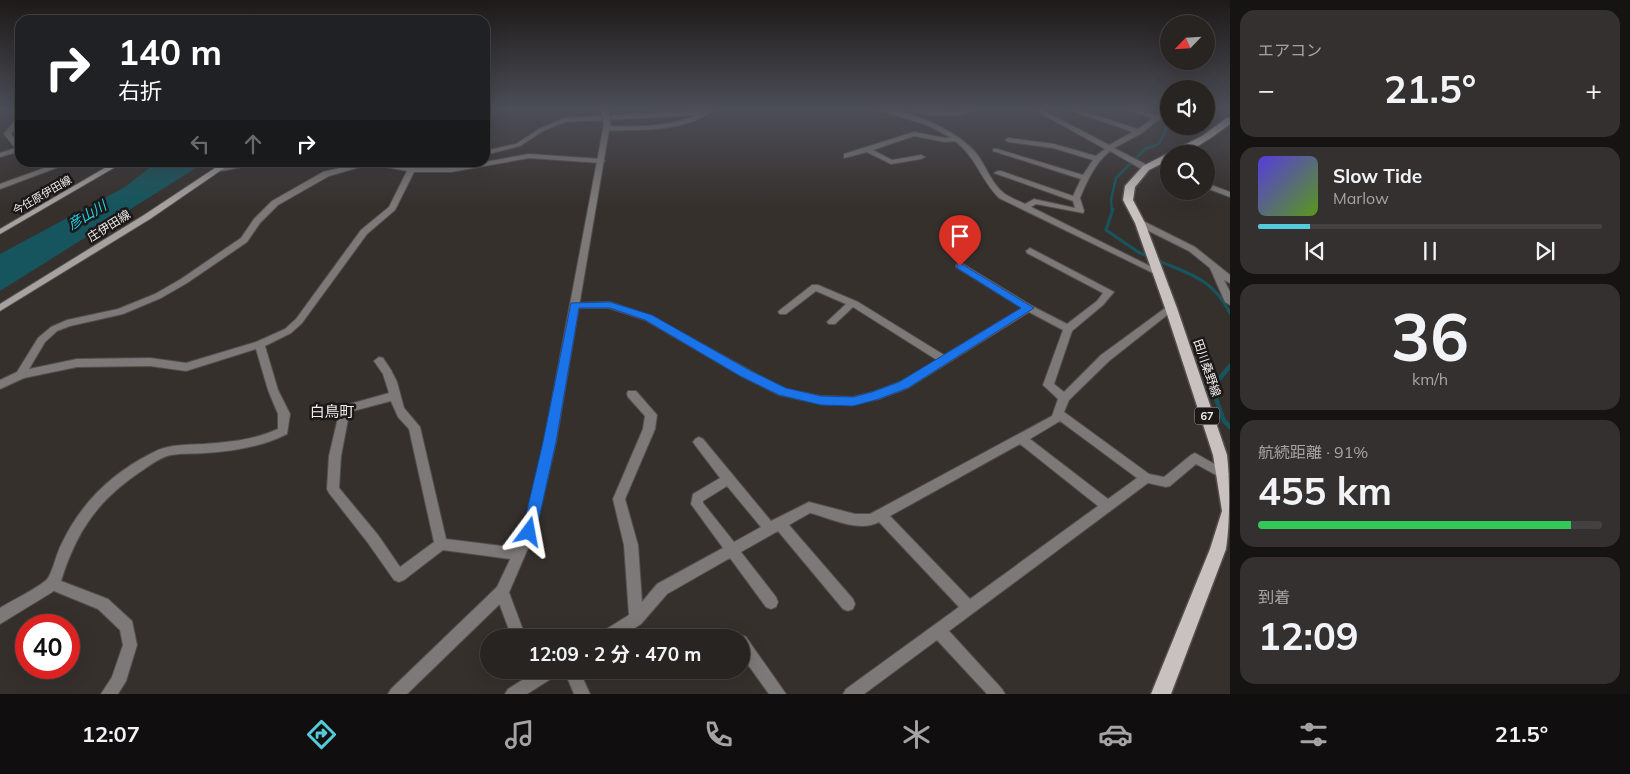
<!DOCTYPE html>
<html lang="ja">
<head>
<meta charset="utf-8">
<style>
	:root { --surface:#282422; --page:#34302f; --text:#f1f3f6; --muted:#a5a4a5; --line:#444140; --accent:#53cbdb }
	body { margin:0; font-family:Mulish,"Noto Sans JP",sans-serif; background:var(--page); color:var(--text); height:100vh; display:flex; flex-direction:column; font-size:19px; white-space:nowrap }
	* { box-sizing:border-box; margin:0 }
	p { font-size:16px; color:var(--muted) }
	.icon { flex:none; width:28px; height:28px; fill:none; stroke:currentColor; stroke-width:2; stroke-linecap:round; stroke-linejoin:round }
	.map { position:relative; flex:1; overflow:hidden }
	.details { display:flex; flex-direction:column; gap:10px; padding:10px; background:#161413; width:400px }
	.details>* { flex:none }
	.guide { position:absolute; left:15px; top:15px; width:475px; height:152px; border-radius:15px; box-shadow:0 5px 20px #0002,0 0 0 1px var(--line); background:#202124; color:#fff; overflow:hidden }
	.needle { width:32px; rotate:245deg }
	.buttons { position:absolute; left:1160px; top:15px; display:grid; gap:10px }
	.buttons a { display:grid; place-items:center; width:55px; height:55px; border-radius:50%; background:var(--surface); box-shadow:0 5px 20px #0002,0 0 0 1px var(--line); font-size:25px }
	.speed { position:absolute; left:15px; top:614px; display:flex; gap:10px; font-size:25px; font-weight:700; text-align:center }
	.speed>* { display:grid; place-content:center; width:65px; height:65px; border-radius:50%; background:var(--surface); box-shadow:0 5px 20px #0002,0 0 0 1px var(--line); line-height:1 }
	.speed .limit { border:8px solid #d22; background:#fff; color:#111 }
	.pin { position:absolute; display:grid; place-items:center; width:42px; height:42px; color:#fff; margin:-51px -21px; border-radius:50% 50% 50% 0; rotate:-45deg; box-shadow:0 0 5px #0007 }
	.pin .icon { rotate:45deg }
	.me { position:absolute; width:55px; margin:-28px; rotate:13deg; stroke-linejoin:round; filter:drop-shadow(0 0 4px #0008) }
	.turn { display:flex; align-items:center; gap:18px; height:105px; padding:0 20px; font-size:22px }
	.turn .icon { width:65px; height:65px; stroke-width:2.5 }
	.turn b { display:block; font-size:35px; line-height:42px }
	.lanes { display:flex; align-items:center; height:48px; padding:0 20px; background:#0003; justify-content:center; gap:25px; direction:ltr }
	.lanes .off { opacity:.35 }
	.big { font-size:38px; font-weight:700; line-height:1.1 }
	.details .tile { flex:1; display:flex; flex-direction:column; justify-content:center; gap:8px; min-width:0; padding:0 18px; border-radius:15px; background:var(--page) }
	.details .dial { align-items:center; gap:0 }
	.dial b { font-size:65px; line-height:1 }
	.song { display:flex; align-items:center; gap:15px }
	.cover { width:60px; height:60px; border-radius:8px; background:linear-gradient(135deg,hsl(250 70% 55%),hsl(90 70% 35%)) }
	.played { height:5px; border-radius:2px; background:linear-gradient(90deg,var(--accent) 15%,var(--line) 15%) }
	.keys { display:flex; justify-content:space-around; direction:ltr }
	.heat { display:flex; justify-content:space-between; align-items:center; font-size:28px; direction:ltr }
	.charge { height:8px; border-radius:4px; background:linear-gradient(90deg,#34c759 91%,var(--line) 0) }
	.trip { position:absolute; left:480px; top:629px; width:270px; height:50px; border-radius:25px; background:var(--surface); box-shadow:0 5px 20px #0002,0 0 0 1px var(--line); font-weight:700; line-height:50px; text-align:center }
	.tab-bar { display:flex; height:80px; justify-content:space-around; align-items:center; background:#100e0e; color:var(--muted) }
	.tab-bar .icon { width:35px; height:35px }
	.tab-bar .active { color:var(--accent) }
	.tab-bar b { font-size:22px; color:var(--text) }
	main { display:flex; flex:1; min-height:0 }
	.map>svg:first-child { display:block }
</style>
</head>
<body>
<main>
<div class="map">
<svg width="1230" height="694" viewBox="0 0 1230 694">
	<rect width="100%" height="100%" fill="#36302d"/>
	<!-- water -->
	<polygon fill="#16555d" points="157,162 204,163 0,291 0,254 125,187"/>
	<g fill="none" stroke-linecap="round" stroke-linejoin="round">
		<!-- stream-far2 -->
		<polyline stroke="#16555d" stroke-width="2.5" points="1112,211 1111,200 1116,178 1145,149 1159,144 1169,123"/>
		<!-- stream-far1 -->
		<g stroke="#16555d" stroke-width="3">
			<polyline points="1113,209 1106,230 1138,252 1150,257"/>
			<path d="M1157 260C1191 275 1212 278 1230 313"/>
		</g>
		<!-- stream -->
		<polyline stroke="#16555d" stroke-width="4.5" points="1230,366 1212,388 1224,421 1230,427"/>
		<defs>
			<g id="minor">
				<path d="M709 108H716C693 128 656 130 627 130 619 130 610 132 604 128L607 126C638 127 668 127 697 115L565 122 543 131 520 146 485 155V151L516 144 539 129 564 118 705 110Z"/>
				<path d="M872 108C901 105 957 130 976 153 986 165 991 184 1005 194 1011 198 1019 201 1025 204L1034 199 1075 208 1073 201 994 173 998 171H1001L1073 196 1081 179 993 151V149H997L1083 175 1093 160 1053 148 1008 142 1005 140 1008 138 1054 144 1096 156 1105 149 1031 108H1038L1109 145 1133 132 1066 109 1065 108H1073L1138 129 1153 118 1124 109 1123 108H1131L1156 115 1162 108H1168L1161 119 1158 120 1142 133 1114 148 1149 166V170H1143L1110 151C1095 163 1087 181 1080 198L1084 211 1083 213 1036 204 1031 207 1160 271 1159 273H1153L999 198C981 180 976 157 955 141L945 142 914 136 873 150 892 160 921 155 925 157 921 159 891 164 867 152 844 158V154L914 132 945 138 950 137 927 125Z"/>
				<path d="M908 108C922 106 937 112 952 112 961 111 970 107 979 108 963 119 924 118 908 108Z"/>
				<polygon points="20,115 20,121 11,134 20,146 20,151 0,157 0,153 15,148 4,134 18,116"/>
				<path d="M529 154 601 159 605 161 601 163 529 158 451 172H414L395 210 367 234 302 323 291 333 265 346 278 390 290 414 287 434C261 447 234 451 205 453 194 454 182 453 171 455 160 457 149 466 140 472 98 500 76 532 61 581L108 599 132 621 137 645 126 681 118 694H101L112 677 123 645 120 630 98 609 54 591 0 624V608C9 602 44 585 48 578 54 568 56 554 62 543 81 503 112 473 152 453 168 444 185 445 204 444 229 442 254 440 278 429V414L268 390 256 349 186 371 150 366 77 367 24 378 0 389V380L17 372 38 338 51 327 67 320 118 309 155 294 181 279 241 238 254 219 272 201 323 172 360 163H386L411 168H451ZM360 167H386L407 171 389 207 361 230 296 319 285 329 256 342 186 363 150 358 77 359 29 369 45 342 57 331 70 326 123 314 161 298 187 283 247 242 260 223 278 205 329 176Z"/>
				<polygon points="61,162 72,162 0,189 0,184"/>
				<polygon points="249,162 268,162 222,171 218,169 222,167"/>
				<polygon points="1206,183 1230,192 1230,197 1206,188"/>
				<polygon points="1137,221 1143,221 1195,247 1230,275 1230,283 1224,280 1230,292 1230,305 1225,302 1210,268 1189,251 1137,225"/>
				<path d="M1030 248 1114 292 1103 305 1072 331 1054 384 1064 392 1101 355 1168 306 1171 305 1176 308 1109 361 1069 400 1064 412 1149 474 1164 477 1191 455 1195 453 1227 471 1229 474 1227 477 1223 479 1196 464 1170 486 1166 487 1148 483 949 631 1002 689 1005 694H987L937 640 864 694H843L846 689 959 607 879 522C859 533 830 518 810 513L789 525 853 599 855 604 853 609 848 611 843 609 778 531 741 552 776 597 778 602 776 607 771 609 766 607 730 558 667 594 641 624 619 638H598L600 633 629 615 624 545 613 499 643 429 645 416 628 397 627 394 628 391H636L657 415 655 429 625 499 638 545 642 602 657 584 723 548 691 504 693 494 720 478 695 445 693 442 695 439 699 437 703 439 771 521 809 502 855 514H870L1052 416 1058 399 1043 385 1063 330 1029 312 908 388 879 399 853 405 821 404 779 395 741 376 645 320 609 308H575L570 305 572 303 610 302 651 316 749 370 785 389 821 396 853 397 873 392 900 382 937 360 853 307 835 324H829L827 322 829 320 846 304 816 291 786 314H780L778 312 780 310 812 285H818L858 302 944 355 1022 308 957 268 956 266 957 264H963L1032 306 1067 324 1097 301 1103 293 1027 253 1026 251ZM1060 421 1137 478 1108 499 1030 439ZM1020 444 1098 506 970 599 890 516ZM727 486 761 527 734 542 703 503V501Z"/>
				<path d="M379 357 383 358 391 370 397 382 404 408 420 427 446 539 518 548 523 550 525 554 523 558 518 560 443 550 404 580 399 582 394 580 368 543 329 493 327 489 329 456 340 409 346 405 389 393 383 374 374 361ZM391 401 398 417 409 429 434 542 400 567 378 535 339 488 341 456 349 414 353 411Z"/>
				<polygon points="502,585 507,587 526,638 512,638 495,592 497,587"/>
				<polygon points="741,635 746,637 786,694 769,694 741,655 741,638 736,638"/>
				<polygon points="538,670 559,670 557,675 527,694 505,694 508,689"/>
				<polygon points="564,670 579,670 590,694 574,694"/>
			</g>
			<polygon id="tertiary" points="607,122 610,124 556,442 535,532 507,597 407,694 388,694 391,689 497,587 523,532 544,442 604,124"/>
			<g id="secondary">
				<polygon points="115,162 124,162 0,234 0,229"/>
				<polygon points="224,162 233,162 150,219 0,311 0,304 144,215"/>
			</g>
			<path id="primary" d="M1227 118H1230V124C1212 137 1192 154 1169 154V160L1149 170 1135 187 1133 200 1145 223 1177 308 1227 455C1230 481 1230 524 1226 549L1171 694H1151L1210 549 1222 511 1213 455 1165 308 1135 223 1123 200 1125 186 1143 166 1202 136Z"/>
		</defs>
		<!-- minor casing -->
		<use href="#minor" stroke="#544e4c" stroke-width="2"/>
		<!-- tertiary casing -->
		<use href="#tertiary" stroke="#544e4c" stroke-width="2"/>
		<!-- secondary casing -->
		<use href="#secondary" stroke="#544e4c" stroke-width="2"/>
		<!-- primary casing -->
		<use href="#primary" stroke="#544e4c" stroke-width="3"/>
		<!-- minor -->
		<use href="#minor" fill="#7d7978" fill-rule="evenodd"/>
		<!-- tertiary -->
		<use href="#tertiary" fill="#7d7978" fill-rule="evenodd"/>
		<!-- secondary -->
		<use href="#secondary" fill="#a7a2a0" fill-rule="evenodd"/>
		<!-- primary -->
		<use href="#primary" fill="#c8c1bf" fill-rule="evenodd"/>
		<defs>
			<polyline id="tertiary-bridge" points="605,111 607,124"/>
		</defs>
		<!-- tertiary-bridge casing -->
		<use href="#tertiary-bridge" stroke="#544e4c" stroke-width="9" stroke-linecap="butt"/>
		<!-- tertiary-bridge -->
		<use href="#tertiary-bridge" stroke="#7d7978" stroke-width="7"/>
	</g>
	<!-- sky -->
	<linearGradient id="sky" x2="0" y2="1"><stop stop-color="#1e1a19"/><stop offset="0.53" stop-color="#4c4e57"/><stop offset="1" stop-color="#4c4e57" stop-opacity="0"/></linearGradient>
	<rect width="1230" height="205" fill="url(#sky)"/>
	<!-- route -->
	<polygon fill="#1a73e8" stroke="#114b97" points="960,263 1034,308 908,388 879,399 853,406 821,405 779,395 740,376 645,320 610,308 579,308 556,442 536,532 534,536 529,538 524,536 522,532 543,442 571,303 610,302 652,315 749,370 786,388 821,396 853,397 872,392 899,382 1021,308 957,268 957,264"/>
	<g text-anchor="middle" stroke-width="5" stroke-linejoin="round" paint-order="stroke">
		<!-- far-street labels -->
		<g font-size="11" fill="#f2edec" stroke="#1b1817">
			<text transform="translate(42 195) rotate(-30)" y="4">今任原伊田線</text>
		</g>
		<!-- shield labels -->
		<rect fill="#1b1817" stroke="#b2adac" stroke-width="1" x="1194.5" y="407.5" width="25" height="17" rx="4"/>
		<g font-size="11" font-weight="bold" fill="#f2edec">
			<text x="1207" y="420">67</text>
		</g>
		<!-- street labels -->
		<g font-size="12" fill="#f2edec" stroke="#1b1817">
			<text transform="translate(109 226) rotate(-32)" y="4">庄伊田線</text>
			<text transform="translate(1207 368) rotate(71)" y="4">田川桑野線</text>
		</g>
		<!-- water labels -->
		<g font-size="14" font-style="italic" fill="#1ed7ed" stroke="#1b1817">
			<text transform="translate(87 215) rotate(-31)" y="5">彦山川</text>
		</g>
		<!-- quarter labels -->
		<g font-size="15" fill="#f2edec" stroke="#1b1817">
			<text x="332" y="417">白鳥町</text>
		</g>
	</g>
</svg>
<div class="buttons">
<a><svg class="needle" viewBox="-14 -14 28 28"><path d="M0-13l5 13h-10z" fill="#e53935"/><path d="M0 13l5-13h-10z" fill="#a5a4a5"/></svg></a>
<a><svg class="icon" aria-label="sound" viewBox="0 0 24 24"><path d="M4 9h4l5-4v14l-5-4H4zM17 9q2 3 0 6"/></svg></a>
<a><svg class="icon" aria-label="search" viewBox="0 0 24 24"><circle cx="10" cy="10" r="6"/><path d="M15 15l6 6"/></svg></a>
</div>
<div class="speed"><div class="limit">40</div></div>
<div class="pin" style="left:960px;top:266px;background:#d93025"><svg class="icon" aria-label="arrive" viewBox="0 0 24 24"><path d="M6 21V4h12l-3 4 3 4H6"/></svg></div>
<svg class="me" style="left:529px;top:532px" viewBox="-20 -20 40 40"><path d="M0-17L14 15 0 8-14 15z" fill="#1a73e8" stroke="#fff" stroke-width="4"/></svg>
<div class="trip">12:09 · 2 分 · 470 m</div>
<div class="guide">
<div class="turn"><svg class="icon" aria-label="right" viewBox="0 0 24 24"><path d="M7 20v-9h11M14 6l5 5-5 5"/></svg><div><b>140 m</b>右折</div></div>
<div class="lanes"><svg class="icon off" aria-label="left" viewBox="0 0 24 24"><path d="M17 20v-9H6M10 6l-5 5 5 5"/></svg><svg class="icon off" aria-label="ahead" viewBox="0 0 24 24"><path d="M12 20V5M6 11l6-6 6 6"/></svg><svg class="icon" aria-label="right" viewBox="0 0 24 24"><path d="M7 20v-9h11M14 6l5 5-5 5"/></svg></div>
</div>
</div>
<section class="details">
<div class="tile"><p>エアコン</p>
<div class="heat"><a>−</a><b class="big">21.5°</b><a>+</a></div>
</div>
<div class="tile">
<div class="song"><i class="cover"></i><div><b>Slow Tide</b><p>Marlow</p></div></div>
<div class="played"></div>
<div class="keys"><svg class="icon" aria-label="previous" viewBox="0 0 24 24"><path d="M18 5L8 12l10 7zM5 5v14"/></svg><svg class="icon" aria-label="pause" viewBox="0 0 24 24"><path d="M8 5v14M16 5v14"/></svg><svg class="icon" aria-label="next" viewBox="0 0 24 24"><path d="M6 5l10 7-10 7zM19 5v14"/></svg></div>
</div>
<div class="tile dial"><b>36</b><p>km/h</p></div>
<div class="tile"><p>航続距離 · 91%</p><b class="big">455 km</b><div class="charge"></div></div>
<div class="tile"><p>到着</p><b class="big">12:09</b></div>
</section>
</main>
<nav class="tab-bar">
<b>12:07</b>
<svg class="icon active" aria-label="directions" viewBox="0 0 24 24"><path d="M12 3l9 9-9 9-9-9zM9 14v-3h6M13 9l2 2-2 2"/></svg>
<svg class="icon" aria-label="music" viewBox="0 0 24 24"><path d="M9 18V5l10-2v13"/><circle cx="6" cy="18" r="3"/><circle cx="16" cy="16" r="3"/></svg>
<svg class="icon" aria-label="phone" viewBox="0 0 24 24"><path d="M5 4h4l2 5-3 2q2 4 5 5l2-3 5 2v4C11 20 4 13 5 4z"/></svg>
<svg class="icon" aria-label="climate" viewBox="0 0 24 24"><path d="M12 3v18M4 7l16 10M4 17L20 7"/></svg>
<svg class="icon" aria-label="car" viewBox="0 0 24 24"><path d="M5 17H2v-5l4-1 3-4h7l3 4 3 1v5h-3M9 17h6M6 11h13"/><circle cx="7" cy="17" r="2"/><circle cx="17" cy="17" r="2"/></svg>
<svg class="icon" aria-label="filters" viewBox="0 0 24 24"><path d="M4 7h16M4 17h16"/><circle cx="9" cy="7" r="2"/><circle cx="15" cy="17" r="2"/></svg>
<b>21.5°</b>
</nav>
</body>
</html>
